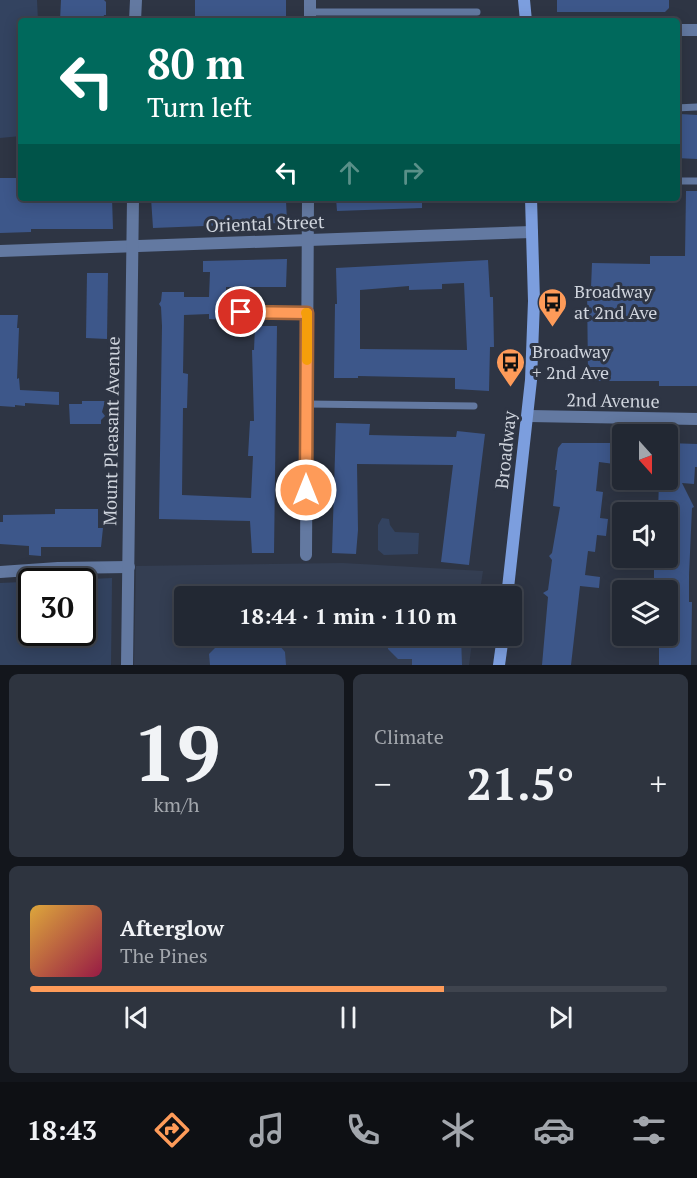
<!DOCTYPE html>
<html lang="en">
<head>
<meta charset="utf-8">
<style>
	:root { --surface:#222833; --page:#2e343f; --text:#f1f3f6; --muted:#a2a6ac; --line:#3f444e; --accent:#fe9b59 }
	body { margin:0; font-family:"PT Serif",serif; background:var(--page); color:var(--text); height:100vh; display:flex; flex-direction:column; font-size:22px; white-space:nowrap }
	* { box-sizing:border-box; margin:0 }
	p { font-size:20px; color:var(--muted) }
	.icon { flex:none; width:33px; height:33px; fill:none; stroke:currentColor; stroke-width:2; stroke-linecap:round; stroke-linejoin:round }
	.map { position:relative; height:665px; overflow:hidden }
	.drawer { display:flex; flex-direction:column; gap:9px; padding:9px; background:#13161c; flex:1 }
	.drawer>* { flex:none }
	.hud { position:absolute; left:18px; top:18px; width:662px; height:183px; border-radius:6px; box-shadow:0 3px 15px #0003,0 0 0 2px var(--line); background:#00695c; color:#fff; overflow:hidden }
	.needle { width:39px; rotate:159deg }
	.controls { position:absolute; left:612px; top:424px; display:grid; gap:12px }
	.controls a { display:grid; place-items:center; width:66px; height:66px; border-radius:6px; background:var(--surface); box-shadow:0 3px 15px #0003,0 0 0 2px var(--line); font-size:30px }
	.speed { position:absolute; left:18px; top:568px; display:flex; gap:12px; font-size:30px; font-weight:700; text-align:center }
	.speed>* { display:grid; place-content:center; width:78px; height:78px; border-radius:50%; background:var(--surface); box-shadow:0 3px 15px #0003,0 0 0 2px var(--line); line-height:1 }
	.speed .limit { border:3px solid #111; border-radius:9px; background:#fff; color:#111 }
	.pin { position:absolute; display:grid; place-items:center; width:51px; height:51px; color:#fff; margin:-26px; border:3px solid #fff; border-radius:50%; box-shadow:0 2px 6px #0007 }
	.me { position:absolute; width:66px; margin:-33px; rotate:0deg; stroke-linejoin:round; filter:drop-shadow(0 0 4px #0008) }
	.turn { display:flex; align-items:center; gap:21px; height:126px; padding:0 30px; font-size:27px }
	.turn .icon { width:78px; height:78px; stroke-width:2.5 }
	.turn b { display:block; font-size:42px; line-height:51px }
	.lanes { display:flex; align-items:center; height:57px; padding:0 30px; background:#0003; justify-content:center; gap:30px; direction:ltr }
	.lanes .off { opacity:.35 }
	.big { font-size:45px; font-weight:700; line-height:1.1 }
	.drawer .tile { flex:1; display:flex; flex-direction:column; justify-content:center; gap:9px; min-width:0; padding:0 21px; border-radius:9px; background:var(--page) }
	.drawer .dial { align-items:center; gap:0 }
	.dial b { font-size:78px; line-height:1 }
	.song { display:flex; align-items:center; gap:18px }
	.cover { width:72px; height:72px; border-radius:9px; background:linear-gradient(135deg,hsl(40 70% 55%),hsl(340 70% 35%)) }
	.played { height:6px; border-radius:3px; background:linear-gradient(90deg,var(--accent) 65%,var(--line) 65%) }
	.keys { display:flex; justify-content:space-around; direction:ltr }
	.heat { display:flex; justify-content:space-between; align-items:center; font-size:33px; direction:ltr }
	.drawer .tiles { flex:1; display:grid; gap:9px; grid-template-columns:1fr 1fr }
	.tile:last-child { grid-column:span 2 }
	.trip { position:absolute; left:174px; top:586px; width:348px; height:60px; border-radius:6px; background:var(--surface); box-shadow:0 3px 15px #0003,0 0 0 2px var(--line); font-weight:700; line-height:60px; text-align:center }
	.dock { display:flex; height:96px; justify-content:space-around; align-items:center; background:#0e1014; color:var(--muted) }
	.dock .icon { width:42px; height:42px }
	.dock .selected { color:var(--accent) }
	.dock b { font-size:27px; color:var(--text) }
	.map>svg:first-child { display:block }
</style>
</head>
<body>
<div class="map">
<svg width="697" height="665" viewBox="0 0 697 665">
	<rect width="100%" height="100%" fill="#2e3544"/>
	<!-- built -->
	<polygon fill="#343e52" points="343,563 483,571 479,597 184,597 184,636 473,636 469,665 134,665 136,566"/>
	<!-- green -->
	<g fill="#334360" fill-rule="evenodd">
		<polygon points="0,0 37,0 38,21 21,21 21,136 0,138"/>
		<polygon points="382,518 389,519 390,525 395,532 419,533 418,554 384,555 378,550 378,525"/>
		<path d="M112 578 111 665H0V583ZM32 582H82V633H32Z"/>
	</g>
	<!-- building -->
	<g fill="#3d578a" fill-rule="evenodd">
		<polygon points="61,0 104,0 106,2 106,15 104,15 103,21 60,21"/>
		<polygon points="195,0 286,0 286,21 195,19"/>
		<polygon points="557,0 669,0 669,8 665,12 557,12"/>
		<polygon points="680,114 697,115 697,159 676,158"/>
		<polygon points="0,178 21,178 21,198 112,198 113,229 31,229 31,232 0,233"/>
		<polygon points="686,191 697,191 697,386 659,386 659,381 591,381 591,374 588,374 587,288 591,288 592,263 650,264 650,256 685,256"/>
		<polygon points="151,198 262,198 262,202 286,201 287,221 279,221 279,223 153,228"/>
		<polygon points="336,198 422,198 422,208 337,211"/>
		<polygon points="287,259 286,287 226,287 226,320 209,319 209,314 184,315 183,373 188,374 187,408 183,408 182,495 251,498 253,456 248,456 250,421 254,421 252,350 254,350 255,326 277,326 274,553 252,553 250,521 159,519 162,326 161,307 159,304 161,301 162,292 184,292 184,297 209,297 210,272 203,272 203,261"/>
		<path d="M488 260 490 297H493L494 347H490L489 391 455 389V378L358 376V378H334L335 304H337L336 268ZM464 283 467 350 360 349V290L409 286V290L442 289V284Z"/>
		<polygon points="87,273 108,273 107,339 86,338"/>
		<polygon points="0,315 18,315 17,328 19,328 17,379 19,378 20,390 59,392 59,405 25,403 25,406 15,405 15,407 0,406"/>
		<polygon points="82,401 105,401 102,412 105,416 101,420 101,424 70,424 69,404 82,404"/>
		<polygon points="336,423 370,424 369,435 456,437 457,431 485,434 469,565 441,562 453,465 357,464 358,530 356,554 332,553"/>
		<polygon points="562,443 622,443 622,465 599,462 596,491 603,492 600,518 608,519 606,536 597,535 595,552 588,551 585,575 600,577 599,588 580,586 571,665 542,665 548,597 543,593 548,590 552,560 549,556 552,553 560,507 553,506 557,470 555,470 558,448"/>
		<polygon points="668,443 697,444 697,467 695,467 694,484 682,483 694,507 692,508 689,575 689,602 692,602 691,665 659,665 659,636 668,636 668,591 654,591 654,558 668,558 668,513 658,513 659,480 668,480"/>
		<polygon points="55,509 98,509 98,528 103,528 101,547 41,547 41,556 29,555 29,546 0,544 0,522 3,522 3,515 55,514"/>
		<polygon points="387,636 461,636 462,665 412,665 412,659 398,659 388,649"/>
		<polygon points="279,645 285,652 286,665 210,665 209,654 216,647"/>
	</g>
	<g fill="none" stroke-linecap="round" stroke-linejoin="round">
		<!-- service -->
		<g stroke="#6379a1" stroke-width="7">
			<polyline points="310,12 477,12"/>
			<polyline points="676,108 697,107"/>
			<polyline points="676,181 697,181"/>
			<polyline points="241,312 307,313"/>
			<polyline points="307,404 474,406"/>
		</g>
		<!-- minor -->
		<g stroke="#6379a1" stroke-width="12">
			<polyline points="135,21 136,0"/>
			<polyline points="310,21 310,0"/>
			<polyline points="676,30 697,30"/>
			<polyline points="0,251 532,232"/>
			<polyline points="306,555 308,198"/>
			<polyline points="0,572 58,568 129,567"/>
			<polyline points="127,665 133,198"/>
		</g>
		<!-- tertiary -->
		<polyline stroke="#6379a1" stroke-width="12" points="529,416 697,419"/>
		<!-- secondary -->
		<g stroke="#7c9ede" stroke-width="12">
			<polyline points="524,0 526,21"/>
			<polyline points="507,597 531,380 534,301 531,198"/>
			<polyline points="499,665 503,636"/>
		</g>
	</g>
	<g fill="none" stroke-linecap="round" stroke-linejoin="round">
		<defs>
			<polyline id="route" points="241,312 307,313 306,490"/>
		</defs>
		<!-- route casing -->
		<use href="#route" stroke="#a5653a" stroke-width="15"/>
		<!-- route -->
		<use href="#route" stroke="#fe9b59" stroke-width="10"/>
		<!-- slow -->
		<polyline stroke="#f59e0b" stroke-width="10" points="306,313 307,313 307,360"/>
	</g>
	<!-- icons -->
	<defs>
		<symbol id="bus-pin" viewBox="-11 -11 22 30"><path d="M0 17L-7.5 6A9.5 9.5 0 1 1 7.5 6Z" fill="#fe9b59" stroke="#2e3544"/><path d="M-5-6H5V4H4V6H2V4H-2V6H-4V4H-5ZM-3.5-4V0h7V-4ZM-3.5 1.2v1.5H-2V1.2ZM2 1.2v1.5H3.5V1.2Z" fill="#111"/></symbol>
	</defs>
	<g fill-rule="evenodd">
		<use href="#bus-pin" x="536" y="286" width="33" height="45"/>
		<use href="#bus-pin" x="494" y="346" width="33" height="45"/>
	</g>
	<g text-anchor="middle" stroke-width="6" stroke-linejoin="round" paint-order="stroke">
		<!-- street labels -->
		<g font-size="18" fill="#cfd4dd" stroke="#2e3544">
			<text transform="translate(265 224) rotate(-2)" y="6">Oriental Street</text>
			<text transform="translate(613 401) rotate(1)" y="6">2nd Avenue</text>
			<text transform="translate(112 431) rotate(-89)" y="6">Mount Pleasant Avenue</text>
			<text transform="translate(506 450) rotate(-84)" y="6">Broadway</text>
		</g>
		<!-- poi labels -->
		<g font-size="18" fill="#cfd4dd" stroke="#2e3544" text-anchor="start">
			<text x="574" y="298">Broadway<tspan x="574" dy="21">at 2nd Ave</tspan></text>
			<text x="532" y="358">Broadway<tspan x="532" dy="21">+ 2nd Ave</tspan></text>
		</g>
	</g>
</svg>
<div class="controls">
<a><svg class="needle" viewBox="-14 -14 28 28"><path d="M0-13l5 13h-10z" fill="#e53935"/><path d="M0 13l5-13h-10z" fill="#a2a6ac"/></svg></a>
<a><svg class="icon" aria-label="sound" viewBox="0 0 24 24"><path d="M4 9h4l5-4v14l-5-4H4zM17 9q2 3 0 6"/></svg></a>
<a><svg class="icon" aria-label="layers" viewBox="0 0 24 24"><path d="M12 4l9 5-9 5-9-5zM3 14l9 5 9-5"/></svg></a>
</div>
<div class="speed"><div class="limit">30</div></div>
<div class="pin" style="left:241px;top:312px;background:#d93025"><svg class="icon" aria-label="arrive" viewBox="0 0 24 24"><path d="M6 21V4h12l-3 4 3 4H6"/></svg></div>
<svg class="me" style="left:306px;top:490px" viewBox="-20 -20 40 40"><circle r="17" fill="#fe9b59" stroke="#fff" stroke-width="3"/><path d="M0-11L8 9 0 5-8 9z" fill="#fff"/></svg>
<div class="trip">18:44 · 1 min · 110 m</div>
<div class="hud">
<div class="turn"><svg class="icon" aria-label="left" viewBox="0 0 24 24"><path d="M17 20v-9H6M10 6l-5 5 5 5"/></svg><div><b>80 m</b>Turn left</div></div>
<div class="lanes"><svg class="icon" aria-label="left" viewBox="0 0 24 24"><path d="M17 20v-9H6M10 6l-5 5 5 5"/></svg><svg class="icon off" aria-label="ahead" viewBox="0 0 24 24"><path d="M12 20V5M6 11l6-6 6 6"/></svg><svg class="icon off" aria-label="right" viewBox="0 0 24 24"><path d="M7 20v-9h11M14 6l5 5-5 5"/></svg></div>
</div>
</div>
<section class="drawer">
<div class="tiles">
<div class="tile dial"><b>19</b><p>km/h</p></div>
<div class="tile"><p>Climate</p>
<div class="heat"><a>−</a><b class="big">21.5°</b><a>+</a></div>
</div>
<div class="tile">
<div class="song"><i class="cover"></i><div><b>Afterglow</b><p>The Pines</p></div></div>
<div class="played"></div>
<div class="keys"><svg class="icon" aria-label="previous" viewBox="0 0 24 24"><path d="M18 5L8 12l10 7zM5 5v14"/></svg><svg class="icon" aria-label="pause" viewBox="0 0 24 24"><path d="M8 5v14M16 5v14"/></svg><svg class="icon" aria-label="next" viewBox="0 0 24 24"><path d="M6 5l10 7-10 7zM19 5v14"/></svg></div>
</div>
</div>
</section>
<nav class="dock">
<b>18:43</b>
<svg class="icon selected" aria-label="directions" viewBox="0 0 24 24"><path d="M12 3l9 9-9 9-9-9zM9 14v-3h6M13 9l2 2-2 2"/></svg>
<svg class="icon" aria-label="music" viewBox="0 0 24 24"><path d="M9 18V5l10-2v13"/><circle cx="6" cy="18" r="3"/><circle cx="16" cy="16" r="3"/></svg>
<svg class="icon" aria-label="phone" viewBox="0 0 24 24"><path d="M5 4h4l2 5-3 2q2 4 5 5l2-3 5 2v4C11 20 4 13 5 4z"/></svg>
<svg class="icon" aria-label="climate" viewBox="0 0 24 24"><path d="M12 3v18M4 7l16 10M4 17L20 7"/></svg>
<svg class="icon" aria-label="car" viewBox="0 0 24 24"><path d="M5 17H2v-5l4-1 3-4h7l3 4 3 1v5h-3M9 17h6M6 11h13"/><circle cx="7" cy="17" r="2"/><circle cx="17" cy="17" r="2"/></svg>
<svg class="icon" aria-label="filters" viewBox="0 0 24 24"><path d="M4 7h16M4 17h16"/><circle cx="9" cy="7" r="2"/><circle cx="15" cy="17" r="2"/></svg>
</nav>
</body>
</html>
